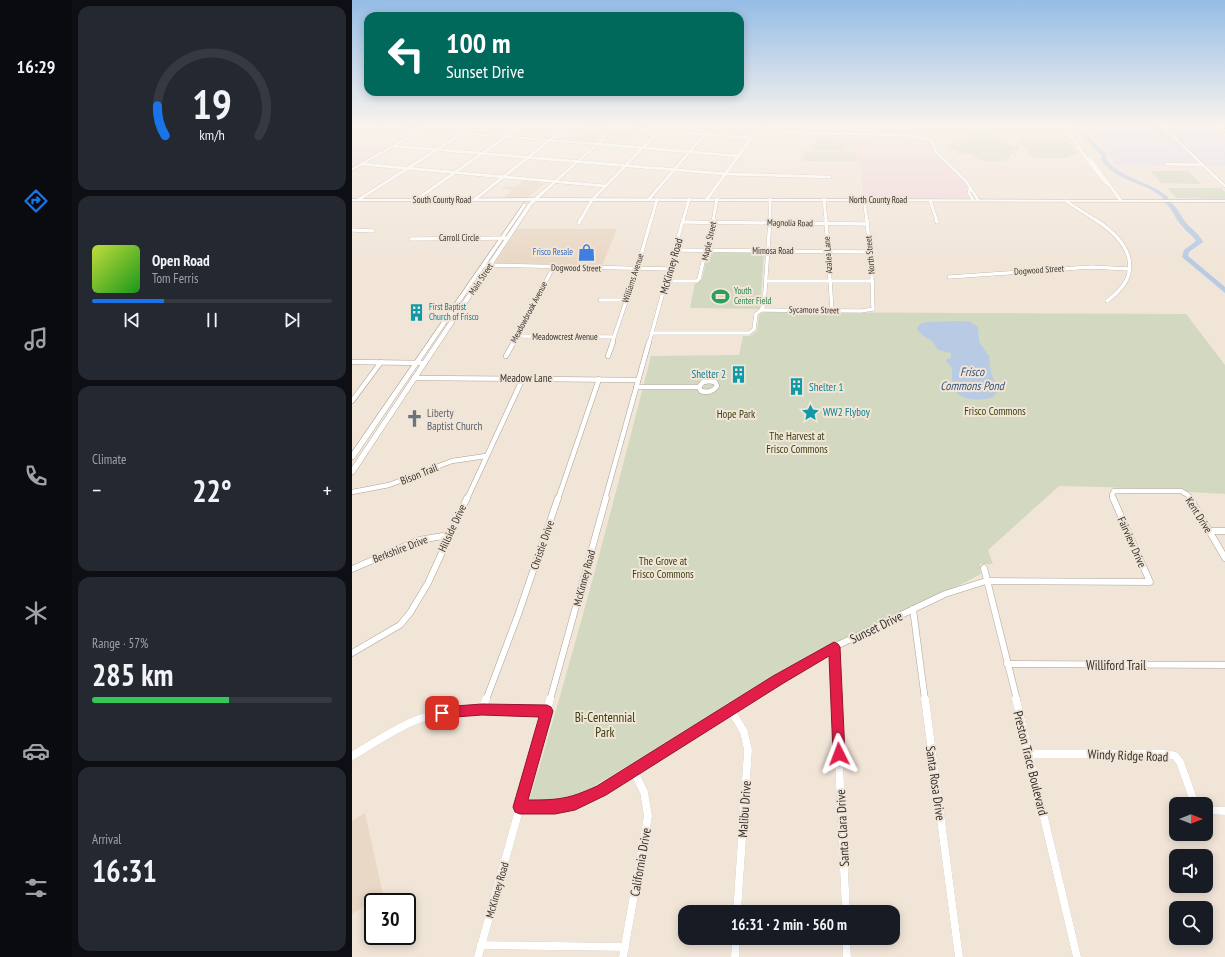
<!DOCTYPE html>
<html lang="en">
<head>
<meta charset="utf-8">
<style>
	:root { --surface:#171b24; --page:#242831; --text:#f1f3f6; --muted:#9ea1a6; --line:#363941; --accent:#1a73e8 }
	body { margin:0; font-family:"PT Sans Narrow",sans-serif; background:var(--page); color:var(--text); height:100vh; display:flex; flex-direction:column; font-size:15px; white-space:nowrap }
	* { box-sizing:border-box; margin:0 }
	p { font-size:13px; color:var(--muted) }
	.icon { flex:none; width:22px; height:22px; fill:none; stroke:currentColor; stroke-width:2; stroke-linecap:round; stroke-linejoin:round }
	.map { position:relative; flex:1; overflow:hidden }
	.sheet { display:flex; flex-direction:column; gap:6px; padding:6px; background:#0d0f14; width:280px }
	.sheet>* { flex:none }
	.hud { position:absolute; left:12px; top:12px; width:380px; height:84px; border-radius:12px; box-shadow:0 2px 10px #0003; background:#00695c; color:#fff; overflow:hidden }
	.needle { width:26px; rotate:90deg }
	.buttons { position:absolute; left:817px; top:797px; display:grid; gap:8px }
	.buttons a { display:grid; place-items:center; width:44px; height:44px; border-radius:8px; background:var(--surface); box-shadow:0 2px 10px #0003; font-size:20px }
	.speed { position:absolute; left:12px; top:893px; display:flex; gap:8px; font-size:20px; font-weight:700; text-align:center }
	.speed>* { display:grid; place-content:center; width:52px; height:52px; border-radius:50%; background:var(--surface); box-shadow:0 2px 10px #0003; line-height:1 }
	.speed .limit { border:2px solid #111; border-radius:6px; background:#fff; color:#111 }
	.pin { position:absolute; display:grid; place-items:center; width:34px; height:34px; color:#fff; margin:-17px; border-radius:8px; box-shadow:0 2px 6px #0006 }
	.me { position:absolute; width:44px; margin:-22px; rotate:357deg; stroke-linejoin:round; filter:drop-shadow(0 0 3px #0008) }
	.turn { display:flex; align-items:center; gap:14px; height:84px; padding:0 16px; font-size:18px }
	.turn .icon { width:52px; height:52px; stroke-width:2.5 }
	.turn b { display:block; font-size:28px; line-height:34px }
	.big { font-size:30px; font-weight:700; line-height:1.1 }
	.sheet .widget { flex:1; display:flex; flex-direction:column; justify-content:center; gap:6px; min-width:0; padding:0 14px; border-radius:12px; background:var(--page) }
	.sheet .dial { align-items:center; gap:0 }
	.dial svg { height:104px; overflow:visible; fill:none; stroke:var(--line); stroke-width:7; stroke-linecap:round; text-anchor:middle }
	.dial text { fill:var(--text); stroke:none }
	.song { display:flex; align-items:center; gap:12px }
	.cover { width:48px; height:48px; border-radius:6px; background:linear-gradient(135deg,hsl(70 70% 55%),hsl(120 70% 35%)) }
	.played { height:4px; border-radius:2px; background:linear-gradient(90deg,var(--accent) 30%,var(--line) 30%) }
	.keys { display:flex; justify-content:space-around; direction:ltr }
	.heat { display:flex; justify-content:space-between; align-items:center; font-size:22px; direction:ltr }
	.charge { height:6px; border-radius:3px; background:linear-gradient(90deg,#34c759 57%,var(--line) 0) }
	.trip { position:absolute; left:326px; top:905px; width:222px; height:40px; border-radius:12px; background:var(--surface); box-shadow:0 2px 10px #0003; font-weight:700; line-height:40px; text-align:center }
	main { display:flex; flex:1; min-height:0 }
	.tabs { display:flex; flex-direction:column; width:72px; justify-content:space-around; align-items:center; background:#090b0e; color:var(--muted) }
	.tabs .icon { width:28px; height:28px }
	.tabs .active { color:var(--accent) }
	.tabs b { font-size:18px; color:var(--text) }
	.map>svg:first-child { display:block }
</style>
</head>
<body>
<main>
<nav class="tabs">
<b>16:29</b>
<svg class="icon active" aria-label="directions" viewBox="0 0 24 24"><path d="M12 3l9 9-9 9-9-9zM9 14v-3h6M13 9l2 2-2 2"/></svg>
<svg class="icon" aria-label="music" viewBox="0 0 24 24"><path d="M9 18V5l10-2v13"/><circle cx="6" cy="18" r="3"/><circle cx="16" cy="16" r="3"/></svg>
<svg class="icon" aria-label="phone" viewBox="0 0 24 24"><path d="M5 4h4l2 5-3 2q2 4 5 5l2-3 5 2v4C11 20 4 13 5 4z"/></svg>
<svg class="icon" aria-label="climate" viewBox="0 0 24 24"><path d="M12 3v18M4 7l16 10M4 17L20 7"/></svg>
<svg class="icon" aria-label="car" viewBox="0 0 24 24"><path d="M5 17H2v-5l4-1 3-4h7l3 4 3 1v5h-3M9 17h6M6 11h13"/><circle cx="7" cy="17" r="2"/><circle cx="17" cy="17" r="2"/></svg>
<svg class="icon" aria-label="filters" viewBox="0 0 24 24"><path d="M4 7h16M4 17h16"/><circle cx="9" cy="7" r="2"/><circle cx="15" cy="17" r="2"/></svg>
</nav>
<section class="sheet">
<div class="widget dial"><svg viewBox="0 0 100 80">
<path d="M14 69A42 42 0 1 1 86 69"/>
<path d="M14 69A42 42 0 0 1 8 46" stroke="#1a73e8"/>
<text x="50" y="56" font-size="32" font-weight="700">19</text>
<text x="50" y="72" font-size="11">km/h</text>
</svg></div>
<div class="widget">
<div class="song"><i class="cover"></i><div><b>Open Road</b><p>Tom Ferris</p></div></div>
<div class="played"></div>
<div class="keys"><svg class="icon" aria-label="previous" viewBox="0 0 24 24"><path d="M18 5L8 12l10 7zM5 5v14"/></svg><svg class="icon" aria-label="pause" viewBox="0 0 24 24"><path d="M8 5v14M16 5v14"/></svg><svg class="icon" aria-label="next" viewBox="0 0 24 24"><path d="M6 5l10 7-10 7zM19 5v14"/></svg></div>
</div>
<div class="widget"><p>Climate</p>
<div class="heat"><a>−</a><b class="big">22°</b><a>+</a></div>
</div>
<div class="widget"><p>Range · 57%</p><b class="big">285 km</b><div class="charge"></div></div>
<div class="widget"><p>Arrival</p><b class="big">16:31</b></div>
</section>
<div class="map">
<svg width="873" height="957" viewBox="0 0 873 957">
	<rect width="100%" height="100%" fill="#f1e5d8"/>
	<!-- built -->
	<g fill="#ead8c6">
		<polygon points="239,126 258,128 241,142 222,141"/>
		<polygon points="266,129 284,130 268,145 251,144 250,142"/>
		<polygon points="172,180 193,183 175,198 152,198 160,190 151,189 154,186 164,187"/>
		<polygon points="165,229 265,229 250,266 143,263"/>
		<polygon points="13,813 31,894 0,914 0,821"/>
	</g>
	<!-- industrial -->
	<polygon fill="#dfd9ef" points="738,126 860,126 873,137 873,166 765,165 745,139"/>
	<!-- education -->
	<g fill="#f0d5d9">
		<polygon points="460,134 557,136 578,140 582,153 614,184 618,198 512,198 508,162 449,161 451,150 459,148 464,139"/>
		<polygon points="0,145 34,148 0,168"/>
	</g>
	<!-- green -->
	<g fill="#d3d8c0">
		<polygon points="621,133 637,134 645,136 650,140 655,140 658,145 665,145 668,150 661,150 663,154 658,154 658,158 652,161 639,162 626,159 620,154 606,154 605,151 600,150 596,147 598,143 601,143 600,140 613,140 611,134"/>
		<polygon points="465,138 485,140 491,142 494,150 465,150 463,148"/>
		<polygon points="671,140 716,142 725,153 714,158 681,158 667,142"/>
		<polygon points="454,152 504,152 505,161 453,161"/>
		<polygon points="798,171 836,171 849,184 809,183"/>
		<polygon points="815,188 869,188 873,192 873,199 825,198"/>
		<polygon points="356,252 412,252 408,309 338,308 343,283 350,279"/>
		<path d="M411 312 834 314 873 365V494L753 487 707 486 636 550 641 564H628L629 574 369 710 224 797 177 801C222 654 261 505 299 356L387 355 391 336H398L405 331 407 315Z"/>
	</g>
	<!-- water -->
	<path fill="#b9cbe4" d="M610 321 618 322 626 327 627 342 637 356 639 373 646 390 641 397C626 402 610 401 600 388V368L594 361 595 359 599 358V353L586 350 580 341 570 335 565 329 568 324 575 322Z"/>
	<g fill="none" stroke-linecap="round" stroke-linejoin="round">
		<!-- river -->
		<path fill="#b9cbe4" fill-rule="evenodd" d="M724 126H729L735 135 755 155 754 159C771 180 796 180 816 197V200C827 208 828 216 836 225 842 231 847 234 851 242L837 252 836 256 873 287V293L830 257 832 250 844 241C841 235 835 233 831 227 822 218 822 210 811 201V198C790 180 767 184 748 159L750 156 731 137Z"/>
		<defs>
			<g id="street-far4">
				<polyline points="492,126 493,133"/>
				<polyline points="702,126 713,131 723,140 726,147 751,180 756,184"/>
				<polyline points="810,126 873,186"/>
				<polyline points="285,129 400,138"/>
				<polyline points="405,132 556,135 579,140 584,152 614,181 626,200"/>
				<polyline points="246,144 386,156"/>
				<polyline points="42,146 373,174 478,177"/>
				<polyline points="737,157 769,201"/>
				<polyline points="9,164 253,186"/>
				<polyline points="814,164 850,165"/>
				<polyline points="618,188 617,193 621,200"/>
				<polyline points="65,199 169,126"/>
				<polyline points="297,199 360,126"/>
				<polyline points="355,199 408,126"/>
				<polyline points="418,199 418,221"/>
				<polyline points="472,199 474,221"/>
				<polyline points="6,200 122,126"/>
				<polyline points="122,200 216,126"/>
				<polyline points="512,200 515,221"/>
				<polyline points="578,200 585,221"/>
				<polyline points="714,201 745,221"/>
				<polyline points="228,221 240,200 312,126"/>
				<polyline points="299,221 305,199"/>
				<polyline points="331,221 337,199"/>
				<polyline points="361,221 365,199"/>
			</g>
			<g id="street-far3">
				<polyline points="474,220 480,310"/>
				<polyline points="584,220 585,222"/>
				<path d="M744 220C778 242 794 273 755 301"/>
				<polyline points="331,222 515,224"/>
				<polyline points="227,223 228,220"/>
				<polyline points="0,230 21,231"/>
				<polyline points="59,239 156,238"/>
				<polyline points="323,250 518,252"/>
				<polyline points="131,265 318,269"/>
				<polyline points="597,277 739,267 777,269"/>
				<polyline points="315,281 345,281 347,279 361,220"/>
				<polyline points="414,281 521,281"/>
				<polyline points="248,300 274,300"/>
				<polyline points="409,310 412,305 418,220"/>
				<polyline points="299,333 397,333 402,329 404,314 409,310 509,311 521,309 520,276 515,220"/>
				<polyline points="165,336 262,337"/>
				<polyline points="161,343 201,268"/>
				<polyline points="260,343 285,269 299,220"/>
				<polyline points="297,343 331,220"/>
			</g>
			<g id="street-far2">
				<polyline points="154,356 162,342"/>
				<polyline points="256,356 261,342"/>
				<polyline points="0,362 73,363"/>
				<polyline points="62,378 286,380"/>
				<path d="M357 381 363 382 365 386C361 392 356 393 349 391L347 387 351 382Z"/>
				<polyline points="284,387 347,387"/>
				<polyline points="0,401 29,362"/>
				<polyline points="0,492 37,485 100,461 134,456"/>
				<polyline points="115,499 171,378"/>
				<polyline points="206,499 247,379"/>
				<polyline points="253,499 297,342"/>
				<polyline points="761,499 760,495 762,491 829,491 836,495 838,499"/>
			</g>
			<g id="street-far1">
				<polyline points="838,498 873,558"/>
				<polyline points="858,531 873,531"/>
				<polyline points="632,568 665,700"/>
				<polyline points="0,569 67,540 97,535"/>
				<polyline points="561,609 573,700"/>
				<polyline points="482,647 484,700"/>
				<polyline points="0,653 48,625 58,613 76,583 115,498"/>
				<polyline points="655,664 873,665"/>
				<polyline points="134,700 166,615 206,498"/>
				<polyline points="198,700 254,498"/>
				<polyline points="394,700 482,647 593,594 634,581 798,582 761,498"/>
			</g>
			<g id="street">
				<polyline points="484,699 494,912"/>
				<polyline points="573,699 607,957"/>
				<polyline points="664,699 725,957"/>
				<polyline points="130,709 134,699"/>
				<polyline points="379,710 392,732 396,750 385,912"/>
				<polyline points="676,754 815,754 823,756 828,762 843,804"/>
				<path d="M0 756C22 743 43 728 67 719 108 705 153 710 195 711"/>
				<polyline points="168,807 210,805 238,796 396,699"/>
				<polyline points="854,810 873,811"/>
				<polyline points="494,938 495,957"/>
				<polyline points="129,945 273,947"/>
				<polyline points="126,957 198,699"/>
				<polyline points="271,957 296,816 292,792 281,770"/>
				<polyline points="383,957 384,938"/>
			</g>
			<g id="secondary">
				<polygon points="19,126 37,126 245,143 264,126 267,126 187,198 873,200 873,202 184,201 180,205 2,474 0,474 0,467 176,204 179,201 0,201 0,199 182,198 243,145 70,131 0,171 0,168 65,131"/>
				<polygon points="866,126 869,126 873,129 873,132"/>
				<polygon points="172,203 175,204 2,459 0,459 0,452"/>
			</g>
		</defs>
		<!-- street-far4 casing -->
		<use href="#street-far4" stroke="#ada296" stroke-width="3.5"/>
		<!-- street-far3 casing -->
		<use href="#street-far3" stroke="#ada296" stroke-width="4"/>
		<!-- street-far2 casing -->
		<use href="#street-far2" stroke="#ada296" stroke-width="5.5"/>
		<!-- street-far1 casing -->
		<use href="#street-far1" stroke="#ada296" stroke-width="7"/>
		<!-- street casing -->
		<use href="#street" stroke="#ada296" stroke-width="8"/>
		<!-- secondary casing -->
		<use href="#secondary" stroke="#ada296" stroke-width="1"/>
		<!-- street-far4 -->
		<use href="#street-far4" stroke="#fff" stroke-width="3"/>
		<!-- street-far3 -->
		<use href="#street-far3" stroke="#fff" stroke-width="3.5"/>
		<!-- street-far2 -->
		<use href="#street-far2" stroke="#fff" stroke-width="4.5"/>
		<!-- street-far1 -->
		<use href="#street-far1" stroke="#fff" stroke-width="6"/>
		<!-- street -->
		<use href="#street" stroke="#fff" stroke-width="8"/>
		<!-- secondary -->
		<use href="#secondary" fill="#fff" fill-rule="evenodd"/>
		<!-- rail -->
		<polyline stroke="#837b73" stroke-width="1" stroke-dasharray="1 2" stroke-linecap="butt" points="801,126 829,151"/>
	</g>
	<!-- sky -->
	<linearGradient id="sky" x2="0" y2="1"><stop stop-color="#95bde6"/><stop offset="0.48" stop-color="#f9f3ed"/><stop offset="1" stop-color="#f9f3ed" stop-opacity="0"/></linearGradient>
	<rect width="873" height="260" fill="url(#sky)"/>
	<!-- route -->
	<path fill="#e11d48" stroke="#92132f" d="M482 642 486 644 488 647 493 754 492 759 487 761 483 759 481 754 477 656 430 684 254 795 223 810 203 814H168L163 812 161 807 187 717 130 715 90 718 86 717 84 713 86 709 90 707 130 704 195 705 199 707 201 711 176 800C207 800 217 799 245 786L421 676Z"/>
	<!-- icons -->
	<defs>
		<symbol id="shop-bare" viewBox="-9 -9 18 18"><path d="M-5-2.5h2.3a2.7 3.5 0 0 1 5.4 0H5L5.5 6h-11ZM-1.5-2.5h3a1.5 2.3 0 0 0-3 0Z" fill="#3f7fe0" stroke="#f1e5d8" stroke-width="2.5" paint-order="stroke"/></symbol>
		<symbol id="stadium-bare" viewBox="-9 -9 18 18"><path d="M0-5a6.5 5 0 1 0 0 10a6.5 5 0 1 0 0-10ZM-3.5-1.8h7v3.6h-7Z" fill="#2e9e5b" stroke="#f1e5d8" stroke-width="2.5" paint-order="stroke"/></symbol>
		<symbol id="building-bare" viewBox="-9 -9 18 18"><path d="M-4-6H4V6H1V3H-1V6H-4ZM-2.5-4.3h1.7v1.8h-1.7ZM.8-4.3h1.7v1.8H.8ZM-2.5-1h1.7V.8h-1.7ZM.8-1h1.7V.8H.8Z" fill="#0f9aa8" stroke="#f1e5d8" stroke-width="2.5" paint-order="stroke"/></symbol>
		<symbol id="sight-bare" viewBox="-9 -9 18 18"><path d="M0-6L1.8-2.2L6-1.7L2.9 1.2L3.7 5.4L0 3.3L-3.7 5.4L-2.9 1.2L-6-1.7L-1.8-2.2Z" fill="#0f9aa8" stroke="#f1e5d8" stroke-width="2.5" paint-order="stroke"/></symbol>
		<symbol id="church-bare" viewBox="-9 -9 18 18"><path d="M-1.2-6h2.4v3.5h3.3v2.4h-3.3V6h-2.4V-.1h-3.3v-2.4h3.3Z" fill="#6b7280" stroke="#f1e5d8" stroke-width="2.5" paint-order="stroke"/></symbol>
	</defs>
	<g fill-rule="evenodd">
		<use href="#shop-bare" x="222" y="240" width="25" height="25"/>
		<use href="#stadium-bare" x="356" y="284" width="25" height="25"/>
		<use href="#building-bare" x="52" y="300" width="25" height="25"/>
		<use href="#building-bare" x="374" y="362" width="25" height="25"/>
		<use href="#building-bare" x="432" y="374" width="25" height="25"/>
		<use href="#sight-bare" x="446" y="400" width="25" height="25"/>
		<use href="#church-bare" x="50" y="406" width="25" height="25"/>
	</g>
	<g text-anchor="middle" stroke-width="4" stroke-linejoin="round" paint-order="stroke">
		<!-- far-street labels -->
		<g font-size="9" fill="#38332e" stroke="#f1e5d8">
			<text x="90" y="203">South County Road</text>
			<text x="526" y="203">North County Road</text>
			<text transform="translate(438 223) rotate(1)" y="3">Magnolia Road</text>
			<text x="107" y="241">Carroll Circle</text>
			<text transform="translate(357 241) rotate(-77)" y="3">Maple Street</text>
			<text x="421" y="254">Mimosa Road</text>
			<text transform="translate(476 255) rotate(-94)" y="3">Azalea Lane</text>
			<text transform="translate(518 255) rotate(-95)" y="3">North Street</text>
			<text transform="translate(224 268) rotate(1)" y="3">Dogwood Street</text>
			<text transform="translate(687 270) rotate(-4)" y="3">Dogwood Street</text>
			<text transform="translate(281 278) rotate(-72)" y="3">Williams Avenue</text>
			<text transform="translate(129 279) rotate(-56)" y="3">Main Street</text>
			<text transform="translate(462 310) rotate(1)" y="3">Sycamore Street</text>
			<text transform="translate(177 312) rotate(-62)" y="3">Meadowbrook Avenue</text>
			<text x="213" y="340">Meadowcrest Avenue</text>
		</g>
		<!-- far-shop labels -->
		<g font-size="9" fill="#366cbe" stroke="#f1e5d8" text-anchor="end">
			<text x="221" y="255">Frisco Resale</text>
		</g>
		<!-- far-leisure labels -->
		<g font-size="9" fill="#27864d" stroke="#f1e5d8" text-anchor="start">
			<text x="382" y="294">Youth<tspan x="382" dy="10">Center Field</tspan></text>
		</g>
		<!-- far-culture labels -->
		<g font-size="9" fill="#0d838f" stroke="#f1e5d8" text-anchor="start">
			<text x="77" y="310">First Baptist<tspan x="77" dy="10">Church of Frisco</tspan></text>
		</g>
		<!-- street labels -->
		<g font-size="11" fill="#38332e" stroke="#f1e5d8">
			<text transform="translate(319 266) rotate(-74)" y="4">McKinney Road</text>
			<text x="174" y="382">Meadow Lane</text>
			<text transform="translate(67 474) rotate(-22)" y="4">Bison Trail</text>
			<text transform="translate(847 515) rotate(58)" y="4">Kent Drive</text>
			<text transform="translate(100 528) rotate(-65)" y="4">Hillside Drive</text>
			<text transform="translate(780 542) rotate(66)" y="4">Fairview Drive</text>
			<text transform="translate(190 545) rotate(-71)" y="4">Christie Drive</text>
			<text transform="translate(48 549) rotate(-21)" y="4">Berkshire Drive</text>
			<text transform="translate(232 578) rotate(-75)" y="4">McKinney Road</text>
			<text transform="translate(145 890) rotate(-74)" y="4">McKinney Road</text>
		</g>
		<!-- culture labels -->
		<g font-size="11" fill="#0d838f" stroke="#f1e5d8" text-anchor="start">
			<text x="374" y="378" text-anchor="end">Shelter 2</text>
			<text x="457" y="391">Shelter 1</text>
			<text x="471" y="416">WW2 Flyboy</text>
		</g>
		<!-- park labels -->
		<g font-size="11" fill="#39400e" stroke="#f1e5d8">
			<text x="643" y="415">Frisco Commons</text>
			<text x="384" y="418">Hope Park</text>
			<text x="445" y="440">The Harvest at<tspan x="445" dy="13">Frisco Commons</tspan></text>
			<text x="311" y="565">The Grove at<tspan x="311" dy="13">Frisco Commons</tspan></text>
		</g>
		<!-- worship labels -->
		<g font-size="11" fill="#5b616d" stroke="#f1e5d8" text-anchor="start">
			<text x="75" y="417">Liberty<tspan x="75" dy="13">Baptist Church</tspan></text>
		</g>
		<!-- water labels -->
		<g font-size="12" font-style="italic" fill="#3a557a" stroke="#f1e5d8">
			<text x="620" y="376">Frisco<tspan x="620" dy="14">Commons Pond</tspan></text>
		</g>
		<!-- near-street labels -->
		<g font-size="13" fill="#38332e" stroke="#f1e5d8">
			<text transform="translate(524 627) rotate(-26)" y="5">Sunset Drive</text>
			<text x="764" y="670">Williford Trail</text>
			<text transform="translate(776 755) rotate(2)" y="5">Windy Ridge Road</text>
			<text transform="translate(679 763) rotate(76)" y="5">Preston Trace Boulevard</text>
			<text transform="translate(584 783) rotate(82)" y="5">Santa Rosa Drive</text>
			<text transform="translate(392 809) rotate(-86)" y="5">Malibu Drive</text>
			<text transform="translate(490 828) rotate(-93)" y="5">Santa Clara Drive</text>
			<text transform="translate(288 862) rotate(-80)" y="5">California Drive</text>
		</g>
		<!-- near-park labels -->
		<g font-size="13" fill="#39400e" stroke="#f1e5d8">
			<text x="253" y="722">Bi-Centennial<tspan x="253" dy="15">Park</tspan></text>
		</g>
	</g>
</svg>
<div class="buttons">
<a><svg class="needle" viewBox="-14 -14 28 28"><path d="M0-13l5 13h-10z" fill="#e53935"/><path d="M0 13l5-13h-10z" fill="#9ea1a6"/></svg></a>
<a><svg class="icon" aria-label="sound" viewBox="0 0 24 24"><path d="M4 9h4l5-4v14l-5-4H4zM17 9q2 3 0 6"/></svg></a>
<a><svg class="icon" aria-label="search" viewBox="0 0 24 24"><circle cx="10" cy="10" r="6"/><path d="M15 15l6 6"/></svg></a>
</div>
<div class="speed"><div class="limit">30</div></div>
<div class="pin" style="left:90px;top:713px;background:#d93025"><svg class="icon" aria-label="arrive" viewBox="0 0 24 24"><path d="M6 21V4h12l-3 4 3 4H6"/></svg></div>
<svg class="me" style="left:487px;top:754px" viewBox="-20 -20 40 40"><path d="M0-17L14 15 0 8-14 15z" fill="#e11d48" stroke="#fff" stroke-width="4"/></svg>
<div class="trip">16:31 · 2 min · 560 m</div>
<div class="hud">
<div class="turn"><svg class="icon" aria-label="left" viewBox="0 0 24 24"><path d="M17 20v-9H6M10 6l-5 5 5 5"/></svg><div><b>100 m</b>Sunset Drive</div></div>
</div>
</div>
</main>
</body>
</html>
